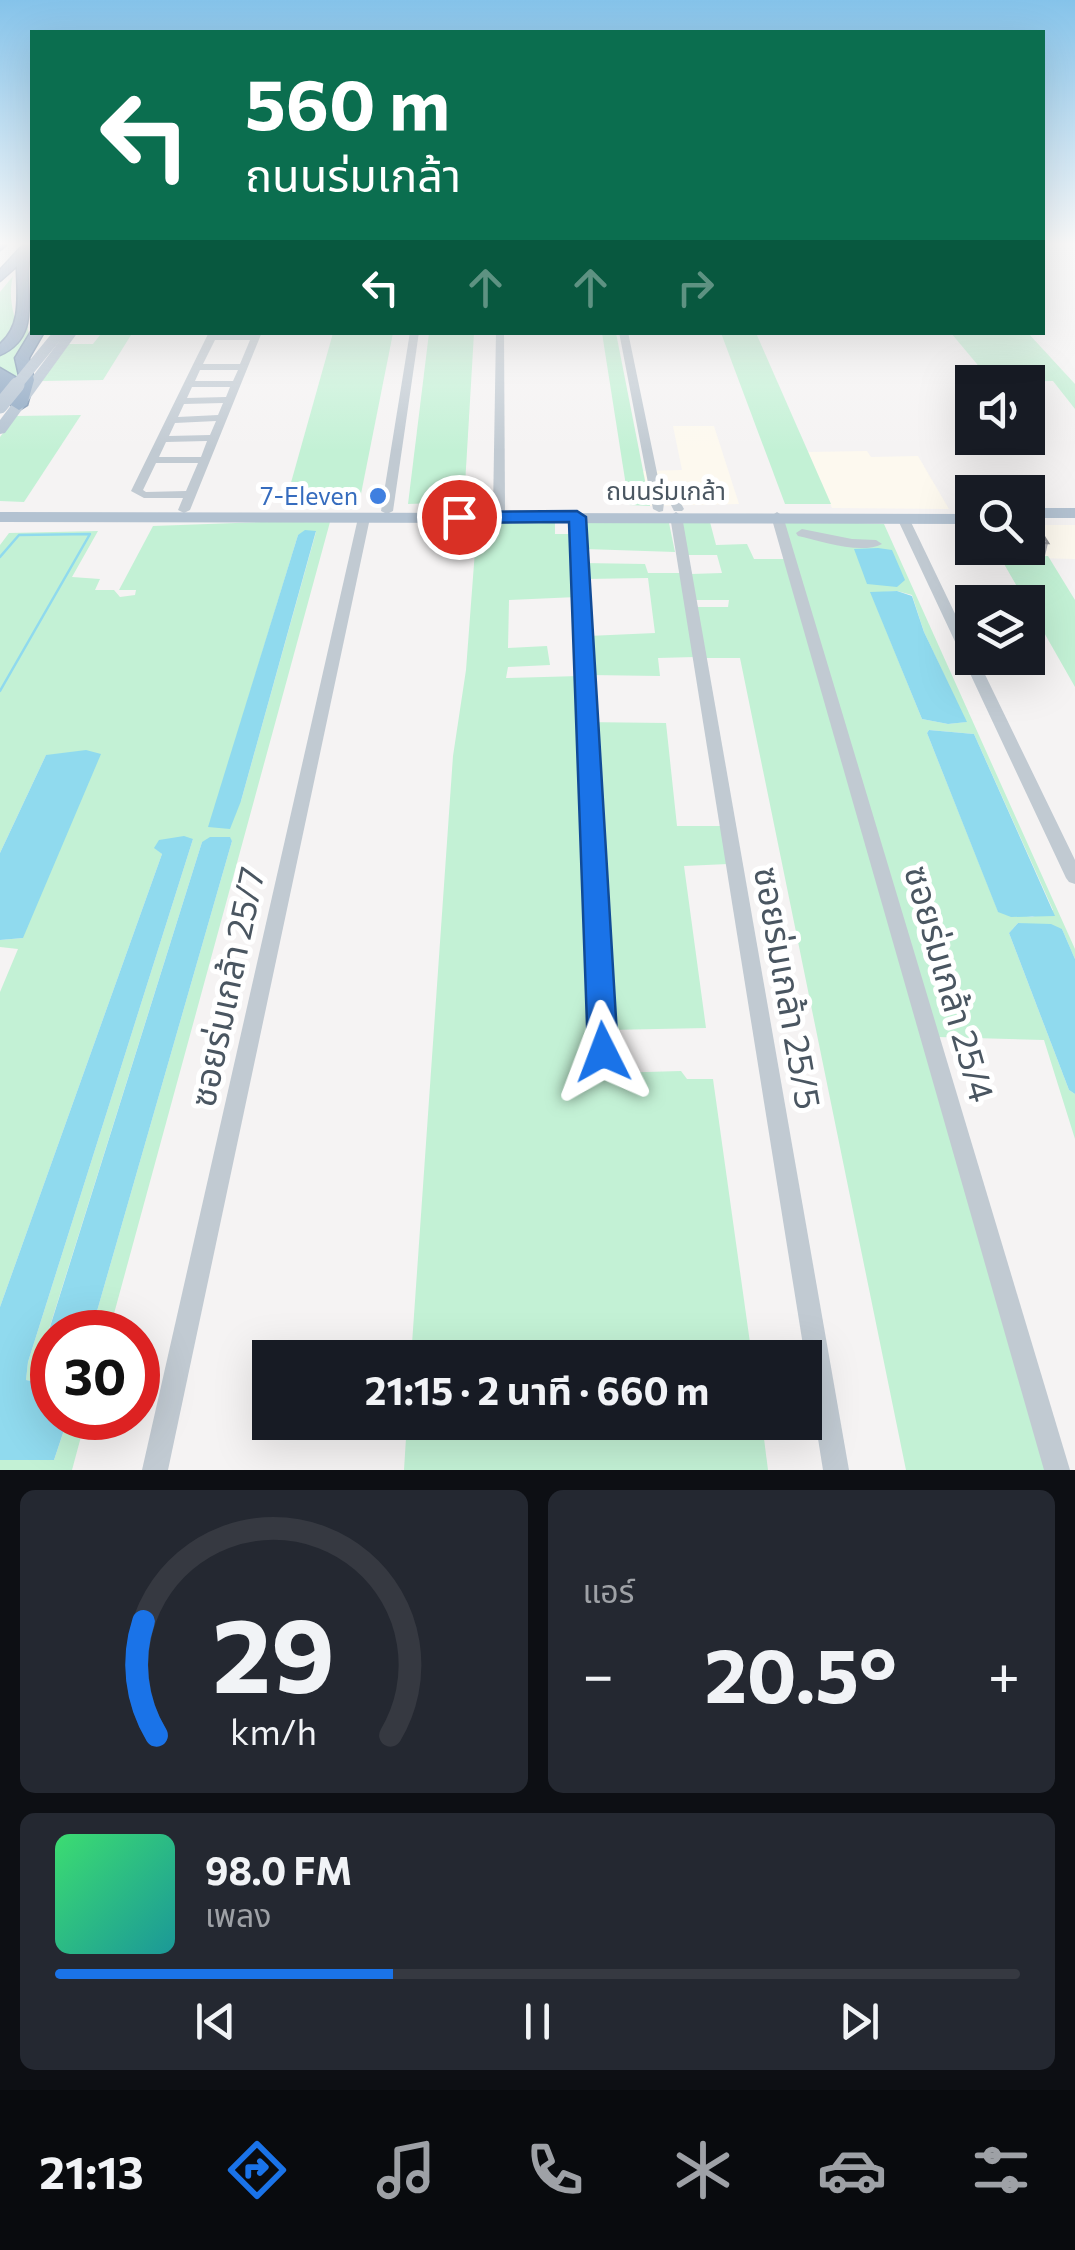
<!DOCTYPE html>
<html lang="th">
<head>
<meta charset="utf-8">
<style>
	:root { --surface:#171b24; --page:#242831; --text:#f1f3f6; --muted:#9ea1a6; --line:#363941; --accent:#1a73e8 }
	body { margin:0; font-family:Commissioner,"Noto Sans Thai",sans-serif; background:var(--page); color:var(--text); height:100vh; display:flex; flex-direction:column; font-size:38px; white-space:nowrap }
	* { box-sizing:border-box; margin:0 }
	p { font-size:32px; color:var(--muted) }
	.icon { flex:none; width:55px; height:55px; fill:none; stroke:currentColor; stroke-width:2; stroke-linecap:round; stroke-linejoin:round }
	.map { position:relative; height:1470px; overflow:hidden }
	.sheet { display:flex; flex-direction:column; gap:20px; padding:20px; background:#0d0f14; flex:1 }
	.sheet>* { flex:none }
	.top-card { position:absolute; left:30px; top:30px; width:1015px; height:305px; border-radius:0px; box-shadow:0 10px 40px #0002; background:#0b6e4f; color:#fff; overflow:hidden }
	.tools { position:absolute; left:955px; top:365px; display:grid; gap:20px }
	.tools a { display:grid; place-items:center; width:90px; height:90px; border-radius:0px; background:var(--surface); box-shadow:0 10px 40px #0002; font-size:50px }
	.speed { position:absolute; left:30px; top:1310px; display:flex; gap:20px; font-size:50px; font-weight:700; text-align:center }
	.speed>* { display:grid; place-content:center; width:130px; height:130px; border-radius:50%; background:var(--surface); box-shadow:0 10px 40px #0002; line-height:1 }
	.speed .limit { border:15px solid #d22; background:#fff; color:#111 }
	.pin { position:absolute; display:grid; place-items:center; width:85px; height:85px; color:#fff; margin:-42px; border:5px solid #fff; border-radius:50%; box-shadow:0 2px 10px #0007 }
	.me { position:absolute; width:110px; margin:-55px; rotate:357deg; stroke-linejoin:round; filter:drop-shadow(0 0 8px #0008) }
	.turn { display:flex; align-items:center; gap:35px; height:210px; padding:0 50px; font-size:45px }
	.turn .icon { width:130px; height:130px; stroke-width:2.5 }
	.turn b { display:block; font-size:70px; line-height:85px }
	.lanes { display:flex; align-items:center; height:95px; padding:0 50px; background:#0003; justify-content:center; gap:50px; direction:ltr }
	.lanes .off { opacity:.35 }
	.big { font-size:75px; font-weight:700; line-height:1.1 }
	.sheet .widget { flex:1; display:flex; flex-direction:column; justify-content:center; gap:15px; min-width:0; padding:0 35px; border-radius:15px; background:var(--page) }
	.sheet .dial { align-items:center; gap:0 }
	.dial svg { height:260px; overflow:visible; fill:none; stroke:var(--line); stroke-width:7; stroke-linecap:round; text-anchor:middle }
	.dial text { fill:var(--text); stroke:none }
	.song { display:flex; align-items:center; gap:30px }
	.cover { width:120px; height:120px; border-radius:15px; background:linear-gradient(135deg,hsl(140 70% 55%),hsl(180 70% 35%)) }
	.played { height:10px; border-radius:5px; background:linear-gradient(90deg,var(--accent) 35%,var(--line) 35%) }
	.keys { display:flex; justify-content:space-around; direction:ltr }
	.heat { display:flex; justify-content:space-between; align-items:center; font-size:55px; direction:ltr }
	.sheet .tiles { flex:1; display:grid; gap:20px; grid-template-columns:1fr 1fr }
	.widget:last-child { grid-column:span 2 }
	.trip { position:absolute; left:252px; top:1340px; width:570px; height:100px; border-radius:0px; background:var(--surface); box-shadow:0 10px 40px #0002; font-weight:700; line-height:100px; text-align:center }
	.dock { display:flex; height:160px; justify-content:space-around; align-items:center; background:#090b0e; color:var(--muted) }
	.dock .icon { width:70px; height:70px }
	.dock .current { color:var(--accent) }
	.dock b { font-size:45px; color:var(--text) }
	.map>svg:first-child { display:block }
</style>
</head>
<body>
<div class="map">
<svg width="1075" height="1470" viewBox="0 0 1075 1470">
	<rect width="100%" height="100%" fill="#f5f3f3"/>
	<!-- commercial -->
	<g fill="#fdf9ef">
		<polygon points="673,426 714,426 739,504 650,506 642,471 682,470"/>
		<polygon points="867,451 871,457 918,456 949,509 832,508 808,452"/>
		<polygon points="1028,525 1075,525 1075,559 1000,557 995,548 1028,548"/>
	</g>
	<!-- green -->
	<g fill="#c3f1d5" fill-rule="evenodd">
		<path d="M13 276C9 291 11 306 16 322H27L29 336 15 355 18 379 0 370V292Z"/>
		<polygon points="333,333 393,333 359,504 285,504"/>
		<polygon points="429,333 474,333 464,502 408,504"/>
		<polygon points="602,333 616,333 650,506 629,505"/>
		<polygon points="721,333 756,333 831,504 785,504"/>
		<polygon points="951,333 1028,333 1075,384 1075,409 1053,381 992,382"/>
		<polygon points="100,335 131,335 103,380 40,381 69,344 93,344"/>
		<polygon points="81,415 24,502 0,501 0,437 16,416"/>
		<path d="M781 520 884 524 1075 949V959L1062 929 1018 923 1009 933 1069 1090 1075 1094V1139L1044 1040 938 1037ZM897 591 912 595 924 632 966 722 948 724 922 719 871 593ZM929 730 974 734 1053 910 1032 917 998 911 927 733Z"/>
		<path d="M262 522H330L109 1332H91L232 841 229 837 202 842 39 1361 44 1373H52V1385L26 1380 28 1362 193 839 155 848 162 854 0 1307V992L18 949 0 947V940L23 938 46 755 0 853V545L9 533 98 531 72 577 100 579 95 590H114L120 597 135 595 136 590H119L153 526ZM316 532 241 801 209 827 298 535Z"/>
		<polygon points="710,522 716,545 747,544 754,559 785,559 1047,1470 906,1470 740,658 703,658 693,607 728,607 729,600 696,600 691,574 722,573 717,555 687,555 681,523"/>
		<polygon points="555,523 555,534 573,534 577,597 509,600 508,648 547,646 550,665 508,667 506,678 580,676 582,722 666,723 677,826 721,826 728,864 684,866 706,1028 609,1030 611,1073 681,1071 687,1079 713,1079 752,1357 411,1358 453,756 466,670 477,524"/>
		<polygon points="583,523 669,523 675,552 585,549"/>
		<polygon points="1048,556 1075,600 1075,687 1042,629 1028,629 1028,620 1035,618 1000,557"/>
		<polygon points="583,563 645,564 648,573 680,573 695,657 658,658 660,676 590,675 588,636 655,633 648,578 585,579"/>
		<polygon points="68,1418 86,1418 72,1470 0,1470 0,1460 54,1460"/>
		<polygon points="407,1422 762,1423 768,1470 404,1470"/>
	</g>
	<!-- water -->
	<g fill="#90daee">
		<polygon points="305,530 316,531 241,801 230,829 208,827 298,535"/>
		<polygon points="878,548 892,550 905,580 897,587 867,584 854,549"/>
		<polygon points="897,591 912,596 924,632 967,722 948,724 922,719 870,592"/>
		<polygon points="929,730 974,734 1055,916 1011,917 998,912 927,733"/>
		<polygon points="86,750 101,754 23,938 0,940 0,853 46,755"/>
		<polygon points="184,836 193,839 28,1362 26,1380 52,1385 52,1418 68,1418 54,1460 0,1460 0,1307 162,854 154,848 159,840"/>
		<polygon points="210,837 230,837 232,841 91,1332 52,1332 52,1373 44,1373 39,1362 202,842"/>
		<polygon points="1018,923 1051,924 1062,929 1075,959 1075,1094 1069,1090 1009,933"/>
	</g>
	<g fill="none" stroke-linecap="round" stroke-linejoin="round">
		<!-- stream -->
		<polyline stroke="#90daee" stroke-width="2.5" points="0,557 19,535 90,534 0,691"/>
		<defs>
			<g id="highway">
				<polygon points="0,245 6,245 0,250"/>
				<path d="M23 245 32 248C18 283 48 334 0 355V344C23 325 17 293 17 266L0 281V270Z"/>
				<polygon points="32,330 44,332 29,358 34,380 27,405 19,410 11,405 20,380 15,358"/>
				<polygon points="0,368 17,378 5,396 0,397"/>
			</g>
		</defs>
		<!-- highway casing -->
		<use href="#highway" stroke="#7690ad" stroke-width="3"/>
		<!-- minor -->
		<g fill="#c1cad2" fill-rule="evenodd">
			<path d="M209 332H262L190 510 184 513 178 510 183 498H144L131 491ZM215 340H250L240 364H203ZM200 370H238L233 381H195ZM192 387H230L226 397 187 398ZM223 403 218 415 178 417 184 404ZM216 421 210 435 169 436 175 423ZM207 441 201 457H159L166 442ZM156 463H198L186 491 146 492 143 490Z"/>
			<polygon points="410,332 419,332 393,511 387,514 381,511"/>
			<polygon points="496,332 504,332 505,510 499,513 493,510"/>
			<polygon points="619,332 628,332 662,497 678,498 684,509 682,511 674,511 670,503 664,503 663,511 659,512 653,509"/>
			<polygon points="676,512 682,516 849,1470 823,1470 670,516"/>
			<polygon points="777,512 783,516 1070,1470 1044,1470 771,516"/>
			<polygon points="577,513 583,517 613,1052 610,1058 603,1060 596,1058 593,1052 571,517"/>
			<polygon points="364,514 370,518 168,1470 142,1470 358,518"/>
			<polygon points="903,514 909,518 972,649 972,658 977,658 1075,860 1075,884 1069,882 1066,878 897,518"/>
			<path d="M802 529 852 539 876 540 882 544C860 555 822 541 798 536L796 533Z"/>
		</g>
		<!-- major -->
		<g fill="#b3c2d1" fill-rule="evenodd">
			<polygon points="66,332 78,332 5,433 0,434 0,420"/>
			<rect x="1028" y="508" width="47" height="10"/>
			<polygon points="0,512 972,514 972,524 0,522"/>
		</g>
		<!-- highway -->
		<use href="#highway" fill="#8ba5c1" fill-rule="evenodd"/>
		<!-- major-bridge-far1 -->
		<polyline stroke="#b3c2d1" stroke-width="11" points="15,387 60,332"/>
		<!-- major-bridge -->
		<polyline stroke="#b3c2d1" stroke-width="15" points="0,406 17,385"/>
	</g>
	<!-- wall -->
	<polygon fill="#b0b2b7" points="1028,521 1048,543 1045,556 1002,556 997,548 1028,548"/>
	<!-- building -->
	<polygon fill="#cdcfd5" stroke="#909195" stroke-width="2.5" points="1028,521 1034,521 1048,543 1028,543"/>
	<!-- sky -->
	<linearGradient id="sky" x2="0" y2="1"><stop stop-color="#85c3ea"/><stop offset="0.54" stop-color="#fafafa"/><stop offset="1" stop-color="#fafafa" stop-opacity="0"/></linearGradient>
	<rect width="1075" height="451" fill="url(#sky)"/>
	<!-- route -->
	<polygon fill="#1a73e8" stroke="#114b97" stroke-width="2.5" points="577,511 586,517 618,1052 613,1060 603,1063 592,1060 588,1052 569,522 459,523 450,517 459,512"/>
	<!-- markers -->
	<circle fill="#3f7fe0" stroke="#fff" stroke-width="4" cx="378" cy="496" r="10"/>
	<g text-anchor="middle" stroke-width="10" stroke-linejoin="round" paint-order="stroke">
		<!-- far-street labels -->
		<g font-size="25" fill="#4a5661" stroke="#fff">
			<text x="666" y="500">ถนนร่มเกล้า</text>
		</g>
		<!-- far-shop labels -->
		<g font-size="25" fill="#366cbe" stroke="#fff" text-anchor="end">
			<text x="358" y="505">7-Eleven</text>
		</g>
		<!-- near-street labels -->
		<g font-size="35" fill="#4a5661" stroke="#fff">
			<text transform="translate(949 984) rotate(74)" y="12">ซอยร่มเกล้า 25/4</text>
			<text transform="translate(228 987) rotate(-78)" y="12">ซอยร่มเกล้า 25/7</text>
			<text transform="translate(787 988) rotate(80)" y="12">ซอยร่มเกล้า 25/5</text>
		</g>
	</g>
</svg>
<div class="tools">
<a><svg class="icon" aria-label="sound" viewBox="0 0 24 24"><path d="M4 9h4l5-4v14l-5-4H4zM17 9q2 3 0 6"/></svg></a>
<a><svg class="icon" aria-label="search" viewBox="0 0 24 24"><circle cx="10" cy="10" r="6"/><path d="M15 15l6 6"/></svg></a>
<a><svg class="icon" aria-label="layers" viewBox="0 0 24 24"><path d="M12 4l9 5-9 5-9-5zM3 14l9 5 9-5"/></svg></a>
</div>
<div class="speed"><div class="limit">30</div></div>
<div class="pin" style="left:459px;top:517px;background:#d93025"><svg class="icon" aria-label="arrive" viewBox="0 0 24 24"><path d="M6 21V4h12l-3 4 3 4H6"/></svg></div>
<svg class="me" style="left:603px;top:1052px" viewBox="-20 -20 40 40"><path d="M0-17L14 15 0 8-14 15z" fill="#1a73e8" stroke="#fff" stroke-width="4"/></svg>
<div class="trip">21:15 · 2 นาที · 660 m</div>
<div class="top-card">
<div class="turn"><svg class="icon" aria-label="left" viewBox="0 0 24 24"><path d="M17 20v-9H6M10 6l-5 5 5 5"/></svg><div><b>560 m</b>ถนนร่มเกล้า</div></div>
<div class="lanes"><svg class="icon" aria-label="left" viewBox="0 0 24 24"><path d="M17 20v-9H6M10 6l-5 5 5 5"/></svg><svg class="icon off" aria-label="ahead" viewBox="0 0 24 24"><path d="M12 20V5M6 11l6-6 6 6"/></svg><svg class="icon off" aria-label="ahead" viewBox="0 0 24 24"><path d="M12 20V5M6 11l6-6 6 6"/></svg><svg class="icon off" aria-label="right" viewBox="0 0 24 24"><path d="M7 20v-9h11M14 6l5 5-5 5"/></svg></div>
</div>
</div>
<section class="sheet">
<div class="tiles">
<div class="widget dial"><svg viewBox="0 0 100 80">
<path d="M14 69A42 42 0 1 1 86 69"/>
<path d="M14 69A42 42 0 0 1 10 34" stroke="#1a73e8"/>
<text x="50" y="56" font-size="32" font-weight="700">29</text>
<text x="50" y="72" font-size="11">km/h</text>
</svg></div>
<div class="widget"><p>แอร์</p>
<div class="heat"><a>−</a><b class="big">20.5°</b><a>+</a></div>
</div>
<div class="widget">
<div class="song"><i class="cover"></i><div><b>98.0 FM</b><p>เพลง</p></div></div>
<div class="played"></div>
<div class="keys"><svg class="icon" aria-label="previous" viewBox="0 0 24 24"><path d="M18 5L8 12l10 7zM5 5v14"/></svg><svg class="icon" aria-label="pause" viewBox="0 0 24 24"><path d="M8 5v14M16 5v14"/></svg><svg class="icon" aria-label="next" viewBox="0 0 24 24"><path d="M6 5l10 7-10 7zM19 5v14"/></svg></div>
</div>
</div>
</section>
<nav class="dock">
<b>21:13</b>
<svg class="icon current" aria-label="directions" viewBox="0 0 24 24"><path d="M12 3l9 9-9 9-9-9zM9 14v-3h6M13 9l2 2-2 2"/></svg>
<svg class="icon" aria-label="music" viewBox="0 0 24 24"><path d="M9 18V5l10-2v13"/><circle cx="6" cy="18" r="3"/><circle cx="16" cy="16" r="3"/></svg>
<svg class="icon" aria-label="phone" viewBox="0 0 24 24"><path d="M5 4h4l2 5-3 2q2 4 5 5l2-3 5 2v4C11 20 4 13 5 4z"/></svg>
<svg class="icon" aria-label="climate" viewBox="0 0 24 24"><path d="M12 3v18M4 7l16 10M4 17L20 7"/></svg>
<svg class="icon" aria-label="car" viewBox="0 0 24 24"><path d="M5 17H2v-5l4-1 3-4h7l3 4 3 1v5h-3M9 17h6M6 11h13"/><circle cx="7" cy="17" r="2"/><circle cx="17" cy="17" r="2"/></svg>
<svg class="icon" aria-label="filters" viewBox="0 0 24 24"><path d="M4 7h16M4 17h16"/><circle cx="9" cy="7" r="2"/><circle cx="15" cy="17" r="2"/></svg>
</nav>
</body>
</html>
